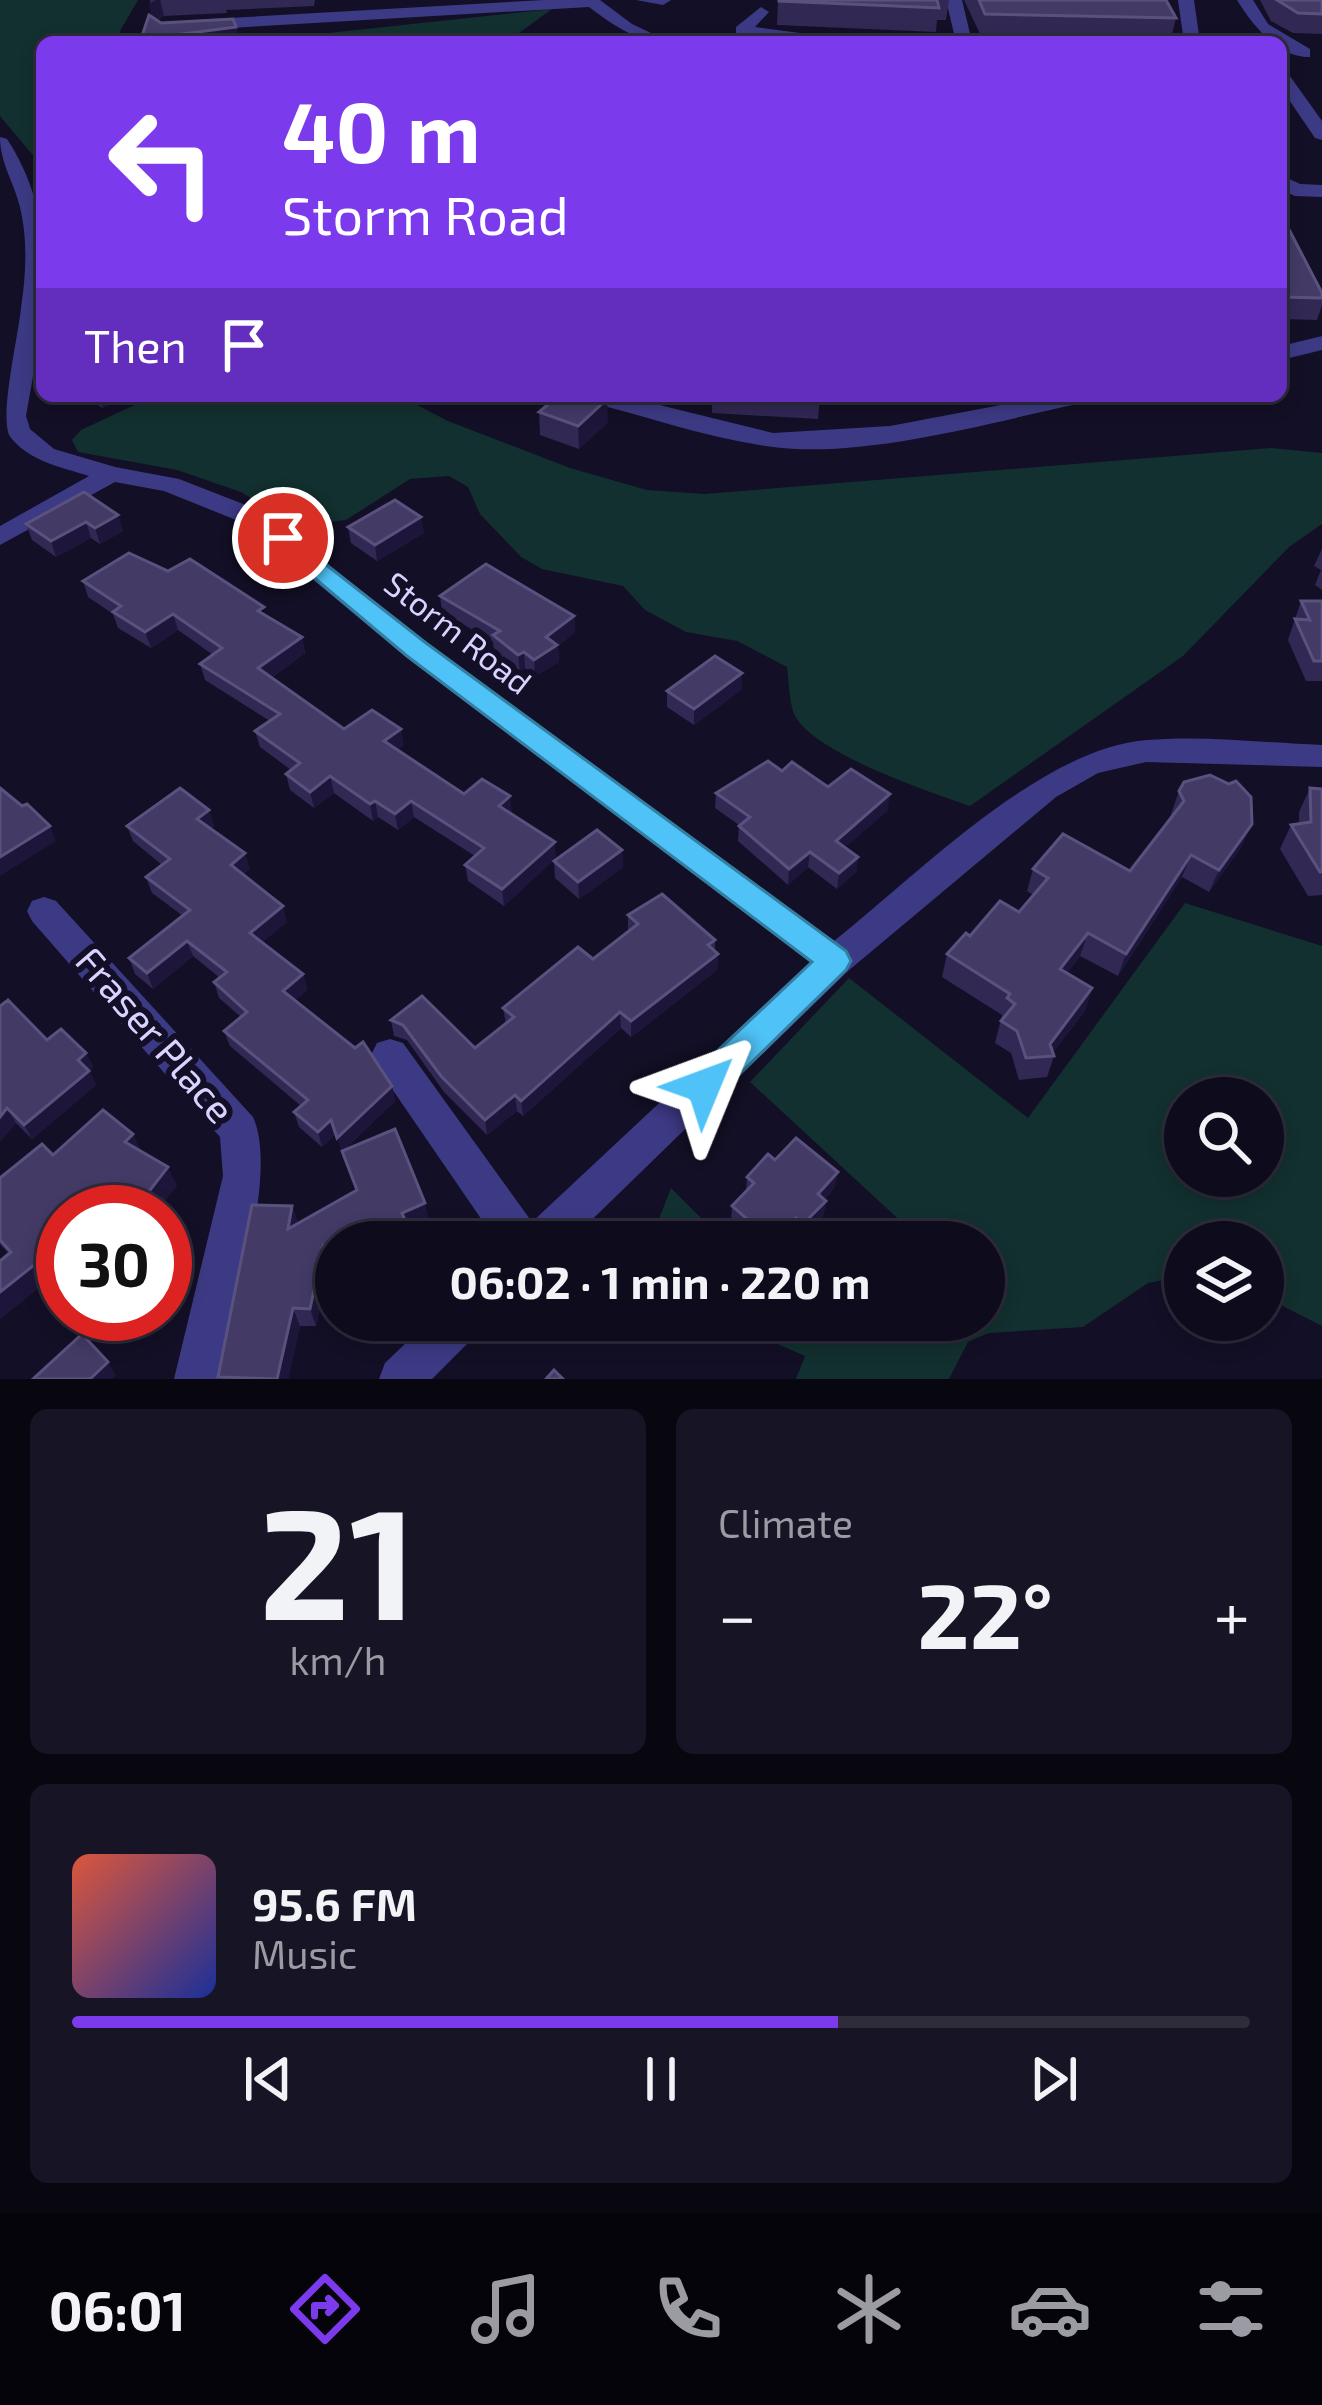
<!DOCTYPE html>
<html lang="en">
<head>
<meta charset="utf-8">
<style>
	:root { --surface:#0e0b1c; --page:#171425; --text:#f1f3f6; --muted:#9b9ba3; --line:#2e2b3b; --accent:#7c3aed }
	body { margin:0; font-family:"Exo 2",sans-serif; background:var(--page); color:var(--text); height:100vh; display:flex; flex-direction:column; font-size:45px; white-space:nowrap }
	* { box-sizing:border-box; margin:0 }
	p { font-size:39px; color:var(--muted) }
	.icon { flex:none; width:66px; height:66px; fill:none; stroke:currentColor; stroke-width:2; stroke-linecap:round; stroke-linejoin:round }
	.map { position:relative; height:1379px; overflow:hidden }
	.details { display:flex; flex-direction:column; gap:30px; padding:30px; background:#08060f; flex:1 }
	.details>* { flex:none }
	.banner { position:absolute; left:36px; top:36px; width:1251px; height:366px; border-radius:18px; box-shadow:0 6px 18px #0003,0 0 0 3px var(--line); background:#7c3aed; color:#fff; overflow:hidden }
	.controls { position:absolute; left:1164px; top:1077px; display:grid; gap:24px }
	.controls a { display:grid; place-items:center; width:120px; height:120px; border-radius:50%; background:var(--surface); box-shadow:0 6px 18px #0003,0 0 0 3px var(--line); font-size:60px }
	.speed { position:absolute; left:36px; top:1185px; display:flex; gap:24px; font-size:60px; font-weight:700; text-align:center }
	.speed>* { display:grid; place-content:center; width:156px; height:156px; border-radius:50%; background:var(--surface); box-shadow:0 6px 18px #0003,0 0 0 3px var(--line); line-height:1 }
	.speed .limit { border:18px solid #d22; background:#fff; color:#111 }
	.pin { position:absolute; display:grid; place-items:center; width:102px; height:102px; color:#fff; margin:-51px; border:6px solid #fff; border-radius:50%; box-shadow:0 3px 12px #0007 }
	.me { position:absolute; width:132px; margin:-66px; rotate:46deg; stroke-linejoin:round; filter:drop-shadow(0 0 9px #0008) }
	.turn { display:flex; align-items:center; gap:42px; height:252px; padding:0 48px; font-size:54px }
	.turn .icon { width:156px; height:156px; stroke-width:2.5 }
	.turn b { display:block; font-size:84px; line-height:102px }
	.then { display:flex; align-items:center; height:114px; padding:0 48px; background:#0003; gap:24px; font-size:45px }
	.big { font-size:90px; font-weight:700; line-height:1.1 }
	.details .widget { flex:1; display:flex; flex-direction:column; justify-content:center; gap:18px; min-width:0; padding:0 42px; border-radius:18px; background:var(--page) }
	.details .dial { align-items:center; gap:0 }
	.dial b { font-size:156px; line-height:1 }
	.song { display:flex; align-items:center; gap:36px }
	.cover { width:144px; height:144px; border-radius:18px; background:linear-gradient(135deg,hsl(10 70% 55%),hsl(230 70% 35%)) }
	.played { height:12px; border-radius:6px; background:linear-gradient(90deg,var(--accent) 65%,var(--line) 65%) }
	.keys { display:flex; justify-content:space-around; direction:ltr }
	.heat { display:flex; justify-content:space-between; align-items:center; font-size:66px; direction:ltr }
	.details .tiles { flex:1; display:grid; gap:30px; grid-template-columns:1fr 1fr }
	.widget:last-child { grid-column:span 2 }
	.trip { position:absolute; left:315px; top:1221px; width:690px; height:120px; border-radius:60px; background:var(--surface); box-shadow:0 6px 18px #0003,0 0 0 3px var(--line); font-weight:700; line-height:120px; text-align:center }
	.menu { display:flex; height:192px; justify-content:space-around; align-items:center; background:#06040b; color:var(--muted) }
	.menu .icon { width:84px; height:84px }
	.menu .on { color:var(--accent) }
	.menu b { font-size:54px; color:var(--text) }
	.map>svg:first-child { display:block }
</style>
</head>
<body>
<div class="map">
<svg width="1322" height="1379" viewBox="0 0 1322 1379">
	<rect width="100%" height="100%" fill="#130f26"/>
	<!-- green -->
	<g fill="#12302f" fill-rule="evenodd">
		<polygon points="0,0 138,0 120,31 121,42 42,42 42,166 0,116"/>
		<polygon points="552,9 512,38 245,42"/>
		<path d="M154 396H400L448 421 570 468 647 490 704 494 1271 448 1322 453V524L1289 547 1183 656 970 806C930 792 812 753 794 714 789 701 789 682 787 667L737 641 686 632 645 610 623 586 542 569 521 557 480 514 468 487 449 476 410 479 346 520 297 526 241 492 177 470 78 452 72 440 81 430Z"/>
		<path d="M1185 903 1322 946V1326L1263 1296V1242H1185V1276L1148 1283 1083 1327 989 1333 968 1342 949 1379H796L805 1356 722 1320H984V1242H903L907 1227 750 1082 849 978 1028 1118ZM1263 1098V1176H1185V1098Z"/>
		<polygon points="671,1188 725,1242 650,1242"/>
	</g>
	<g fill="none" stroke-linecap="round" stroke-linejoin="round">
		<!-- minor -->
		<g fill="#3d3a85" fill-rule="evenodd">
			<path d="M544 0H600L632 24 670 42C636 42 616 27 589 7L195 30 187 25 195 20Z"/>
			<polygon points="636,0 671,0 663,5"/>
			<polygon points="946,0 962,0 972,42 956,42"/>
			<polygon points="1178,0 1194,0 1200,42 1184,42"/>
			<path d="M1237 0H1253L1268 24 1310 49V57C1279 58 1253 26 1237 0Z"/>
			<polygon points="761,7 769,12 755,27 815,35 942,37 950,42 793,42 736,33 736,27"/>
			<polygon points="1281,71 1287,72 1322,121 1322,140 1315,138 1281,88"/>
			<path d="M0 137 7 139C64 226 43 319 26 416L30 429 54 449 115 467 179 479 264 512 426 643 834 941C917 875 1041 748 1147 740 1204 735 1265 743 1322 745V767L1146 762 1098 773 1056 797 848 971 569 1242H497L377 1067 371 1055 377 1043 390 1039 403 1043 532 1222 810 962 406 657 246 524 164 491 115 482 0 545V526L89 476C61 467 27 461 9 435 0 412 18 338 21 308 26 275 28 240 20 207 14 182 0 163 0 137Z"/>
			<polygon points="1281,175 1300,184 1322,185 1322,197 1295,196 1281,190"/>
			<polygon points="1322,336 1322,350 1281,360 1281,346"/>
			<path d="M581 396H623L773 433 890 426 1048 396H1094L1082 403C992 422 863 459 773 447 710 439 646 416 585 401Z"/>
			<path d="M44 897 56 901 253 1117C279 1174 232 1315 218 1379H174L223 1176 220 1137 32 921 27 911 32 901Z"/>
			<polygon points="430,1320 483,1320 476,1335 432,1379 379,1379 385,1363"/>
		</g>
	</g>
	<!-- wall -->
	<g fill="#312854">
		<polygon points="150,0 315,0 314,6 226,10 227,13 164,16 157,20 161,23 236,27 238,39 220,42 140,42 152,17"/>
		<polygon points="778,0 949,0 946,20 937,20 936,32 777,25"/>
		<polygon points="964,0 1166,0 1176,18 1170,42 982,38"/>
		<polygon points="1260,0 1322,0 1322,34 1293,33 1271,21"/>
		<polygon points="1281,214 1322,293 1322,305 1317,320 1281,319"/>
		<polygon points="82,396 125,396 103,408"/>
		<polygon points="712,396 820,396 818,419 712,413"/>
		<polygon points="539,412 608,422 579,449 540,435"/>
		<polygon points="118,515 123,531 100,544 91,538 56,557 32,540 26,524"/>
		<polygon points="348,527 424,533 377,561 351,543"/>
		<polygon points="1322,549 1322,590 1315,585 1321,570 1314,566"/>
		<polygon points="83,581 266,616 302,637 305,653 271,678 344,729 404,745 397,750 464,794 510,796 511,813 556,858 504,906 468,881 465,865 475,856 414,817 398,830 378,817 373,821 334,793 314,808 290,790 286,774 291,770 260,747 255,731 270,721 205,680 200,664 213,655 178,630 151,648 118,628 113,614 88,597"/>
		<polygon points="440,596 574,616 575,632 558,646 559,662 535,676 525,668 520,671 494,651 493,642 442,612"/>
		<polygon points="1301,601 1322,601 1322,681 1306,681 1288,640"/>
		<polygon points="742,689 694,725 667,707 667,691"/>
		<polygon points="782,771 888,810 845,847 858,857 856,872 837,889 808,867 788,885 738,841 739,825 715,808 716,793"/>
		<polygon points="1310,788 1322,789 1322,895 1308,896 1280,849 1291,825 1299,824 1299,812"/>
		<polygon points="1179,791 1242,846 1209,892 1182,877 1118,976 1080,956 1067,973 1092,988 1085,1011 1053,1052 1054,1056 1047,1077 1019,1080 1011,1053 995,1043 1002,1015 942,977 947,954 970,936 1019,912 1033,895 1027,891 1033,869 1130,871 1172,817 1171,814"/>
		<polygon points="209,810 214,826 211,829 250,869 243,874 287,922 262,942 303,974 307,990 295,1000 392,1086 395,1101 344,1150 429,1221 407,1231 409,1238 401,1242 336,1242 336,1278 329,1265 316,1326 300,1326 288,1379 219,1379 218,1377 292,1206 298,1223 356,1191 343,1151 335,1134 322,1147 299,1127 294,1112 301,1106 230,1046 224,1031 241,1017 219,998 214,982 220,978 193,956 153,989 135,974 129,958 183,916 152,893 146,877 162,865 133,841 127,826"/>
		<polygon points="622,850 623,867 579,899 555,878 554,861"/>
		<polygon points="628,915 715,940 715,951 718,954 717,970 631,1037 621,1028 523,1116 517,1111 487,1135 444,1092 407,1040 394,1036 391,1020 475,1048 506,1024 503,1008 593,959 628,931"/>
		<polygon points="0,1006 47,1040 86,1053 93,1067 89,1071 96,1085 32,1139 16,1123 0,1142"/>
		<polygon points="142,1152 177,1186 63,1212 63,1280 54,1275 0,1319 9,1254 0,1244 0,1178 53,1155"/>
		<polygon points="775,1160 835,1187 824,1200 826,1201 823,1216 801,1239 794,1233 785,1242 756,1242 731,1221 732,1206 746,1191 747,1177"/>
	</g>
	<!-- shaded-wall -->
	<g fill="#1d163a">
		<polygon points="156,0 160,0 164,16 153,23 149,4"/>
		<polygon points="236,27 238,39 220,42 168,42 167,36"/>
		<polygon points="99,396 125,396 103,408"/>
		<polygon points="607,399 608,422 579,449 578,426"/>
		<polygon points="118,515 123,531 100,544 95,528"/>
		<polygon points="421,517 424,533 377,561 375,545"/>
		<polygon points="86,522 91,538 56,557 51,541"/>
		<polygon points="173,614 178,630 151,648 145,632"/>
		<polygon points="574,616 575,632 558,646 559,662 535,676 534,660 546,637"/>
		<polygon points="302,637 305,653 262,684 258,668"/>
		<polygon points="524,652 525,668 520,671 518,655"/>
		<polygon points="742,673 742,689 694,725 694,709"/>
		<polygon points="401,729 404,745 387,758 384,741"/>
		<polygon points="330,776 334,793 314,808 310,792"/>
		<polygon points="890,794 888,810 834,857 836,841"/>
		<polygon points="510,796 512,812 501,822 499,806"/>
		<polygon points="375,801 378,817 373,821 370,804"/>
		<polygon points="411,801 414,817 398,830 395,814"/>
		<polygon points="209,810 214,826 202,835 197,819"/>
		<polygon points="1252,824 1242,846 1209,892 1219,870"/>
		<polygon points="50,826 56,841 0,876 0,857"/>
		<polygon points="555,842 556,858 504,906 502,889"/>
		<polygon points="622,850 623,867 579,899 578,882"/>
		<polygon points="810,852 808,867 788,885 789,869"/>
		<polygon points="245,853 250,869 236,880 231,865"/>
		<polygon points="1191,855 1182,877 1118,976 1126,954"/>
		<polygon points="858,857 856,872 837,889 839,873"/>
		<polygon points="283,906 287,922 255,948 250,933"/>
		<polygon points="1088,933 1080,956 1053,991 1060,969"/>
		<polygon points="187,941 193,956 153,989 147,973"/>
		<polygon points="718,954 717,970 631,1037 631,1021"/>
		<polygon points="303,974 307,990 288,1006 283,991"/>
		<polygon points="1092,988 1085,1011 1050,1056 1050,1044"/>
		<polygon points="620,1012 621,1028 523,1116 521,1101"/>
		<polygon points="86,1053 93,1067 85,1074 78,1060"/>
		<polygon points="89,1071 96,1085 32,1139 24,1125"/>
		<polygon points="392,1086 395,1101 342,1152 337,1138"/>
		<polygon points="515,1095 517,1111 487,1135 485,1120"/>
		<polygon points="7,1108 16,1123 0,1142 0,1117"/>
		<polygon points="331,1120 335,1134 322,1147 318,1132"/>
		<polygon points="133,1134 142,1152 125,1142"/>
		<polygon points="168,1167 177,1186 156,1212 133,1212"/>
		<polygon points="838,1172 835,1187 816,1209 818,1194"/>
		<polygon points="826,1201 823,1216 801,1239 803,1224"/>
		<polygon points="425,1203 429,1221 407,1231 409,1238 401,1242 366,1242 365,1237 402,1213"/>
		<polygon points="292,1206 299,1225 288,1229"/>
		<polygon points="796,1218 794,1233 785,1242 774,1242"/>
		<polygon points="323,1247 329,1265 316,1326 310,1309"/>
		<polygon points="43,1258 54,1275 0,1319 0,1292"/>
		<polygon points="293,1308 300,1326 288,1379 277,1379"/>
		<polygon points="108,1362 116,1376 112,1379 90,1379"/>
	</g>
	<!-- building -->
	<g fill="#433a66" stroke="#5a527e" stroke-width="3">
		<polygon points="779,0 937,0 939,8 779,1"/>
		<polygon points="979,0 1166,0 1176,18 985,14"/>
		<polygon points="1277,0 1322,0 1322,14 1298,13"/>
		<polygon points="149,15 161,23 233,19 236,27 167,36 168,42 140,42"/>
		<polygon points="1281,214 1322,293 1322,298 1281,297"/>
		<polygon points="558,396 598,396 607,399 578,426 539,412"/>
		<polygon points="84,492 118,515 95,528 86,522 51,541 26,524"/>
		<polygon points="395,500 421,517 375,545 348,527"/>
		<polygon points="129,553 168,571 190,559 264,607 258,611 302,637 258,668 344,729 372,710 401,729 384,741 464,794 482,779 510,796 499,806 555,842 502,889 465,865 484,848 411,801 395,814 375,801 370,804 330,776 310,792 286,774 300,763 255,731 280,714 200,664 222,648 173,614 145,632 113,612 121,606 83,581"/>
		<polygon points="486,564 574,616 546,637 557,645 534,660 524,652 518,655 493,635 500,631 440,596"/>
		<polygon points="1301,601 1322,601 1322,661 1314,661 1295,619 1310,620"/>
		<polygon points="715,656 742,673 694,709 667,691"/>
		<polygon points="768,761 782,771 792,762 828,787 851,769 890,794 836,841 858,857 839,873 810,852 789,869 739,826 750,817 716,793"/>
		<polygon points="1210,775 1229,784 1236,781 1251,797 1252,824 1219,870 1191,855 1126,954 1088,933 1060,969 1092,988 1050,1044 1054,1056 1026,1058 1017,1031 1001,1021 1015,1004 1007,998 1010,994 947,954 966,933 970,936 1000,901 1019,912 1048,878 1033,869 1063,834 1130,871 1184,801 1179,791 1184,782"/>
		<polygon points="0,788 22,806 27,804 50,826 0,857"/>
		<polygon points="180,788 209,810 197,819 245,853 231,865 283,906 250,933 303,974 283,991 355,1048 363,1042 392,1086 337,1138 331,1120 318,1132 294,1112 308,1100 224,1031 247,1012 214,982 227,972 187,941 147,973 129,958 190,910 146,877 170,859 127,826"/>
		<polygon points="1310,788 1322,789 1322,872 1320,872 1291,825 1311,822"/>
		<polygon points="597,830 622,850 578,882 554,861"/>
		<polygon points="662,894 715,940 708,945 718,954 631,1021 620,1012 521,1101 515,1095 485,1120 441,1076 403,1025 391,1020 422,996 475,1048 514,1017 503,1008 578,947 593,959 638,924 628,915"/>
		<polygon points="8,1000 47,1040 61,1029 86,1053 78,1060 89,1071 24,1125 7,1108 0,1117 0,1006"/>
		<polygon points="103,1110 133,1134 125,1142 168,1167 133,1212 63,1212 63,1268 43,1258 0,1292 0,1261 11,1252 0,1240 0,1178 42,1144 53,1155"/>
		<polygon points="395,1129 425,1203 402,1213 405,1220 365,1237 368,1242 336,1242 336,1272 323,1247 310,1309 293,1308 277,1379 218,1377 252,1205 292,1206 288,1229 357,1190 342,1151"/>
		<polygon points="796,1138 838,1172 818,1194 826,1201 803,1224 796,1218 774,1242 732,1206 754,1183 747,1177 768,1154 775,1160"/>
		<polygon points="82,1334 108,1362 90,1379 33,1379"/>
		<polygon points="554,1370 563,1379 546,1379"/>
	</g>
	<!-- route -->
	<polygon fill="#4fc3f7" stroke="#337fa1" stroke-width="3" points="283,531 426,643 846,951 851,961 846,970 716,1097 704,1101 692,1097 686,1086 692,1075 812,962 407,656 274,544 270,538"/>
	<g text-anchor="middle" stroke-width="12" stroke-linejoin="round" paint-order="stroke">
		<!-- street labels -->
		<g font-size="33" fill="#d9d4ff" stroke="#130f26">
			<text transform="translate(458 633) rotate(38)" y="12">Storm Road</text>
		</g>
		<!-- near-street labels -->
		<g font-size="39" fill="#d9d4ff" stroke="#130f26">
			<text transform="translate(155 1035) rotate(49)" y="14">Fraser Place</text>
		</g>
	</g>
</svg>
<div class="controls">
<a><svg class="icon" aria-label="search" viewBox="0 0 24 24"><circle cx="10" cy="10" r="6"/><path d="M15 15l6 6"/></svg></a>
<a><svg class="icon" aria-label="layers" viewBox="0 0 24 24"><path d="M12 4l9 5-9 5-9-5zM3 14l9 5 9-5"/></svg></a>
</div>
<div class="speed"><div class="limit">30</div></div>
<div class="pin" style="left:283px;top:538px;background:#d93025"><svg class="icon" aria-label="arrive" viewBox="0 0 24 24"><path d="M6 21V4h12l-3 4 3 4H6"/></svg></div>
<svg class="me" style="left:704px;top:1086px" viewBox="-20 -20 40 40"><path d="M0-17L14 15 0 8-14 15z" fill="#4fc3f7" stroke="#fff" stroke-width="4"/></svg>
<div class="trip">06:02 · 1 min · 220 m</div>
<div class="banner">
<div class="turn"><svg class="icon" aria-label="left" viewBox="0 0 24 24"><path d="M17 20v-9H6M10 6l-5 5 5 5"/></svg><div><b>40 m</b>Storm Road</div></div>
<div class="then">Then<svg class="icon" aria-label="arrive" viewBox="0 0 24 24"><path d="M6 21V4h12l-3 4 3 4H6"/></svg></div>
</div>
</div>
<section class="details">
<div class="tiles">
<div class="widget dial"><b>21</b><p>km/h</p></div>
<div class="widget"><p>Climate</p>
<div class="heat"><a>−</a><b class="big">22°</b><a>+</a></div>
</div>
<div class="widget">
<div class="song"><i class="cover"></i><div><b>95.6 FM</b><p>Music</p></div></div>
<div class="played"></div>
<div class="keys"><svg class="icon" aria-label="previous" viewBox="0 0 24 24"><path d="M18 5L8 12l10 7zM5 5v14"/></svg><svg class="icon" aria-label="pause" viewBox="0 0 24 24"><path d="M8 5v14M16 5v14"/></svg><svg class="icon" aria-label="next" viewBox="0 0 24 24"><path d="M6 5l10 7-10 7zM19 5v14"/></svg></div>
</div>
</div>
</section>
<nav class="menu">
<b>06:01</b>
<svg class="icon on" aria-label="directions" viewBox="0 0 24 24"><path d="M12 3l9 9-9 9-9-9zM9 14v-3h6M13 9l2 2-2 2"/></svg>
<svg class="icon" aria-label="music" viewBox="0 0 24 24"><path d="M9 18V5l10-2v13"/><circle cx="6" cy="18" r="3"/><circle cx="16" cy="16" r="3"/></svg>
<svg class="icon" aria-label="phone" viewBox="0 0 24 24"><path d="M5 4h4l2 5-3 2q2 4 5 5l2-3 5 2v4C11 20 4 13 5 4z"/></svg>
<svg class="icon" aria-label="climate" viewBox="0 0 24 24"><path d="M12 3v18M4 7l16 10M4 17L20 7"/></svg>
<svg class="icon" aria-label="car" viewBox="0 0 24 24"><path d="M5 17H2v-5l4-1 3-4h7l3 4 3 1v5h-3M9 17h6M6 11h13"/><circle cx="7" cy="17" r="2"/><circle cx="17" cy="17" r="2"/></svg>
<svg class="icon" aria-label="filters" viewBox="0 0 24 24"><path d="M4 7h16M4 17h16"/><circle cx="9" cy="7" r="2"/><circle cx="15" cy="17" r="2"/></svg>
</nav>
</body>
</html>
